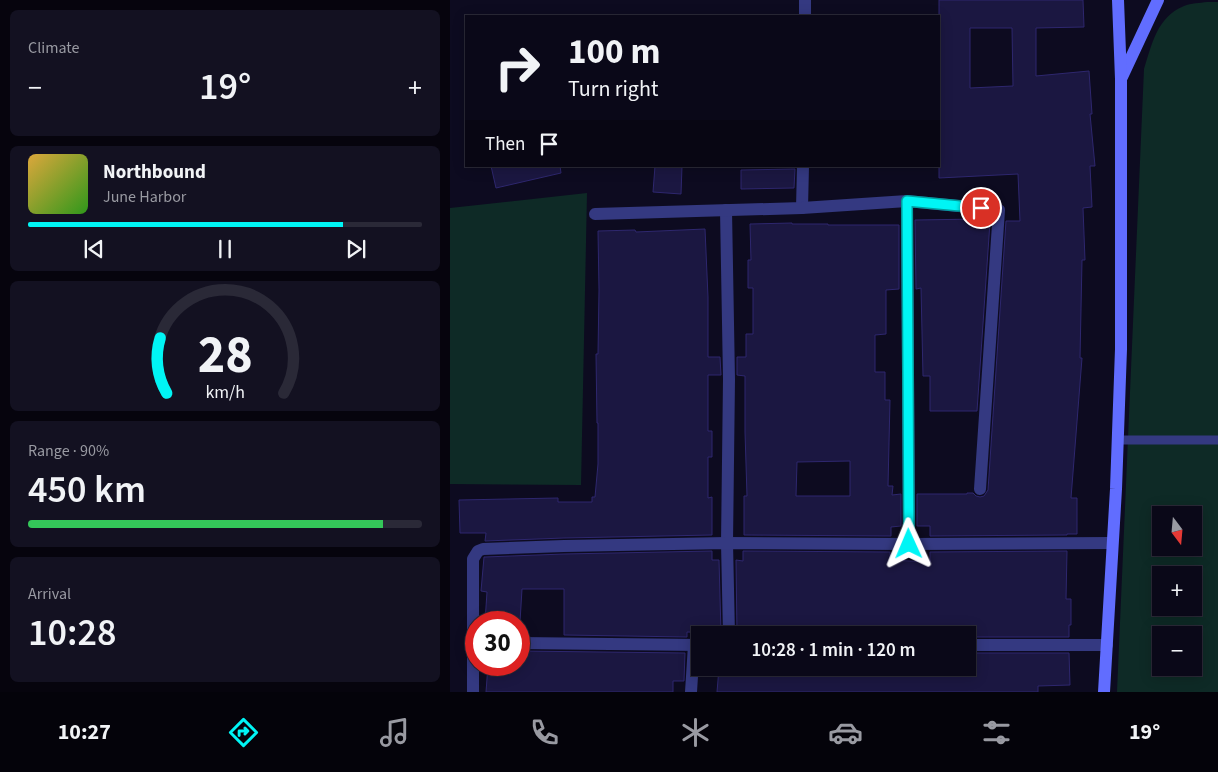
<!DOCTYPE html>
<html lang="en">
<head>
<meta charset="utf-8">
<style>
	:root { --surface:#0a0818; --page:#131121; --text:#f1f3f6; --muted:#999aa2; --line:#2a2937; --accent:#00f5f5 }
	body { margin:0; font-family:"Source Sans 3",sans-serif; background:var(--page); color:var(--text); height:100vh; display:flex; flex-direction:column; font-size:19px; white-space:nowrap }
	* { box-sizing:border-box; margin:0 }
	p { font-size:16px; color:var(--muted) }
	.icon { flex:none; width:28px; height:28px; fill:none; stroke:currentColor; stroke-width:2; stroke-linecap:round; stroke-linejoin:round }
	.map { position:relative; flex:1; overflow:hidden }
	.details { display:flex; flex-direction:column; gap:10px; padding:10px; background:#06040d; width:450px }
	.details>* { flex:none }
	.banner { position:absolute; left:15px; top:15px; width:475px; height:152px; border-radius:0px; box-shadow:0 2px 12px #0003,0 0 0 1px var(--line); background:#0a0818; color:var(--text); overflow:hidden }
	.needle { width:32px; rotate:164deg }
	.fabs { position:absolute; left:702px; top:506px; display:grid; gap:10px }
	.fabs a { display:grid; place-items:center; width:50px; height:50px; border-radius:0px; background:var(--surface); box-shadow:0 2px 12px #0003,0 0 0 1px var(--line); font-size:25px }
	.speed { position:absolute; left:15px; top:611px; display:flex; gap:10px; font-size:25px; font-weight:700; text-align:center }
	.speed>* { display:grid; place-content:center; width:65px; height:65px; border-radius:50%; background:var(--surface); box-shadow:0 2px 12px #0003,0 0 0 1px var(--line); line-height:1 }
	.speed .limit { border:8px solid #d22; background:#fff; color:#111 }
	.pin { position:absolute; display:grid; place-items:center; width:42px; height:42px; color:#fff; margin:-21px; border:2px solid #fff; border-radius:50%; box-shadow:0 1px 5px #0007 }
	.me { position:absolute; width:55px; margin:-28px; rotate:359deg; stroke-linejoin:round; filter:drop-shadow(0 0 4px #0008) }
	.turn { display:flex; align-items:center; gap:18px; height:105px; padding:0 20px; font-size:22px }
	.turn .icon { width:65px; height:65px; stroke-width:2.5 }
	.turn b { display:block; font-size:35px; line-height:42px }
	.then { display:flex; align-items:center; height:48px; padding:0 20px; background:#0003; gap:10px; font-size:19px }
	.big { font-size:38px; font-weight:600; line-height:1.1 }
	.details .card { flex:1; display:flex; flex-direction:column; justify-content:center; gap:8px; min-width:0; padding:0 18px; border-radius:8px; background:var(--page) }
	.details .dial { align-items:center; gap:0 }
	.dial svg { height:130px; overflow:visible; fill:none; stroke:var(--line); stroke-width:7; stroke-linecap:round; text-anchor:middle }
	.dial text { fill:var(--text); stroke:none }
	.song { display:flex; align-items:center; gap:15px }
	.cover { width:60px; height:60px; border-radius:8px; background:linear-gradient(135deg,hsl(40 70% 55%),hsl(110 70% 35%)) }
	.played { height:5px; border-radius:2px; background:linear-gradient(90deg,var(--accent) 80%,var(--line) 80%) }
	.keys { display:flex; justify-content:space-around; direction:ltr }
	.heat { display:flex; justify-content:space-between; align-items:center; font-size:28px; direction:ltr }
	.charge { height:8px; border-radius:4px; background:linear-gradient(90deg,#34c759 90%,var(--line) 0) }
	.trip { position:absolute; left:241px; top:626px; width:285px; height:50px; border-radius:0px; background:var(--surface); box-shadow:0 2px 12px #0003,0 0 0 1px var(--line); font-weight:600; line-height:50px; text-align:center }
	.tab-bar { display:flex; height:80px; justify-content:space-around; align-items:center; background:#04030a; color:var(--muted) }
	.tab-bar .icon { width:35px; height:35px }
	.tab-bar .selected { color:var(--accent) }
	.tab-bar b { font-size:22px; color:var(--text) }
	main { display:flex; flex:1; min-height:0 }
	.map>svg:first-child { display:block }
</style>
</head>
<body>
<main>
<section class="details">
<div class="card"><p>Climate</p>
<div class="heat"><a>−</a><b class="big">19°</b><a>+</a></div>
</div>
<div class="card">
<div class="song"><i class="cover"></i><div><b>Northbound</b><p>June Harbor</p></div></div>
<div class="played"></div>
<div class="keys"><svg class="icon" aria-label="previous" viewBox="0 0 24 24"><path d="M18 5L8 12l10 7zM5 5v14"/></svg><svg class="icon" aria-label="pause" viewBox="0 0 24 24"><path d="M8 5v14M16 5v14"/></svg><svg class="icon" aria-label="next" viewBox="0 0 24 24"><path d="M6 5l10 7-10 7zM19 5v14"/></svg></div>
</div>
<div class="card dial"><svg viewBox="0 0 100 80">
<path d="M14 69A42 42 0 1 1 86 69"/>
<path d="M14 69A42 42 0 0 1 10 35" stroke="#00f5f5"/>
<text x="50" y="56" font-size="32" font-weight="700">28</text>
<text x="50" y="72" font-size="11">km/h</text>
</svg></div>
<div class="card"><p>Range · 90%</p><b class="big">450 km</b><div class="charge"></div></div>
<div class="card"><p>Arrival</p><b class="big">10:28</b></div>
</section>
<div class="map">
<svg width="768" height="692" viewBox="0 0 768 692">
	<rect width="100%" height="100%" fill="#0d0b20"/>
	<!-- green -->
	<g fill="#0e2a26" fill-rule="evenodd">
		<path d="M757 2H768V692H667L694 69C702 44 707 17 734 6 741 3 750 3 757 2ZM711 515H744V548H711ZM711 575H744V608H711ZM711 635H744V668H711Z"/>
		<polygon points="137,193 131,485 0,484 0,208"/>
	</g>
	<!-- building -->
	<g fill="#1b1741" stroke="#2e276e" fill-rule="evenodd">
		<path d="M489 0H633L634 27 586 28V76L639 71 642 114H640L645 166H640L642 207 633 208 635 260H632L630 358H632L621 498H627V534H617V535L480 536V526H467V494H517V493H523L526 496 530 497 534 496 538 490 556 221H570L568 174 489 178ZM520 28H562L563 86 520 88Z"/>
		<polygon points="41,166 110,166 111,173 46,188"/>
		<polygon points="205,166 232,166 231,194 203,192"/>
		<polygon points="345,169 344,188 291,189 291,170"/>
		<polygon points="529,219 529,223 540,222 527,411 480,411 480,376 473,376 471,288 466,289 465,220"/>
		<path d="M342 223V224H378V225H449V289L436 290V334L425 335V372H435V400H440L438 486H443L442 495 451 494V526L441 527V536L294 535V496H297L295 432V376L287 375V357H296V334H303V288H298V260H301L300 224ZM400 461V496H346L347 462Z"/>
		<polygon points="255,229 258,297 258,357 270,357 271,375 258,375 258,431 262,431 262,457 258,457 258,498 262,497 262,535 114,538 35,541 36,533 10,533 9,500 108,498 108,502 142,502 142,497 145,497 148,464 148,423 147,423 146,354 148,354 149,290 148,231 185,230 186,232"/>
		<polygon points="262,551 262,560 269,560 271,633 237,632 237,637 114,635 114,589 72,589 70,622 35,622 37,592 31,591 34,557 35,557 114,554"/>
		<polygon points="293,551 440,552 440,560 480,562 480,552 617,551 616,599 621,599 621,625 619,625 619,637 518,637 518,631 371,634 371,626 331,627 331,634 287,634 286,560 293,561"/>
		<polygon points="69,651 235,653 234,681 223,681 223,692 36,692 38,665 69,665"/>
		<polygon points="518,653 619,653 620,685 588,686 588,692 267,692 269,668 518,668"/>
	</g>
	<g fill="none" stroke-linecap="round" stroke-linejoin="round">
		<!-- lane -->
		<polyline stroke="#343981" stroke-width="9" points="668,440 768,440"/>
		<!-- street -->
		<g stroke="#343981" stroke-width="12">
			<polyline points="355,16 355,0"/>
			<polyline points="457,201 459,544"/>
			<polyline points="352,208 353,166"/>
			<polyline points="276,210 279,379 277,543 279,635"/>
			<polyline points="145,214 352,208 457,201 549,210 530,489"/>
			<polyline points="69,643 250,645"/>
			<polyline points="518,645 657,645"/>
			<polyline points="23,692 23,559 28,551 33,549 114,546 277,543 459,544 662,543"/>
			<polyline points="241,692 244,645"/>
		</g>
		<!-- secondary -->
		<g stroke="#616dff" stroke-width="12">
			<polyline points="672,77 708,0"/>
			<polyline points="654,692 666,489 671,349 671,79 668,0"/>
		</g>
	</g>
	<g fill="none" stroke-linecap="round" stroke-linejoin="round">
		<defs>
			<polyline id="route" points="459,544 457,201 531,208"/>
		</defs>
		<!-- route casing -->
		<use href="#route" stroke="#009f9f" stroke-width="12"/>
		<!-- route -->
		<use href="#route" stroke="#00f5f5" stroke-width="9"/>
	</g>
</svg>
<div class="fabs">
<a><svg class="needle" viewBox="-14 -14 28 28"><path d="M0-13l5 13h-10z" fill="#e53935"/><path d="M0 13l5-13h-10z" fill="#999aa2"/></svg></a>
<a>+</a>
<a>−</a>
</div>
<div class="speed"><div class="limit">30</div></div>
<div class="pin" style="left:531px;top:208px;background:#d93025"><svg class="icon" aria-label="arrive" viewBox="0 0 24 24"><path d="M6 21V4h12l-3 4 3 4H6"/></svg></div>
<svg class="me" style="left:459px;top:544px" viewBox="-20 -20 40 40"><path d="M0-17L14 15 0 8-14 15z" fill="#00f5f5" stroke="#fff" stroke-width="4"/></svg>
<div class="trip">10:28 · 1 min · 120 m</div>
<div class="banner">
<div class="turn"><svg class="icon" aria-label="right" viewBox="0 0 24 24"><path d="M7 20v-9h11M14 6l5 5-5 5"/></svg><div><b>100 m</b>Turn right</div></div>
<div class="then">Then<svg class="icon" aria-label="arrive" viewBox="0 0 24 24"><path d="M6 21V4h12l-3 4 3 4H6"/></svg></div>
</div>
</div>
</main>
<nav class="tab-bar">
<b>10:27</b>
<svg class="icon selected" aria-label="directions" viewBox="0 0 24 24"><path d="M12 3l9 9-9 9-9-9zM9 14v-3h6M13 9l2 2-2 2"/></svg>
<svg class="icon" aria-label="music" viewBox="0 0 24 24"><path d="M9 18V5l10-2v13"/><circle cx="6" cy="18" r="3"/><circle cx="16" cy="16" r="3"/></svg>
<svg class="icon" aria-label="phone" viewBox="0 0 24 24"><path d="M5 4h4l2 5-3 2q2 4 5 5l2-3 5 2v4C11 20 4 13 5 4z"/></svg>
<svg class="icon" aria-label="climate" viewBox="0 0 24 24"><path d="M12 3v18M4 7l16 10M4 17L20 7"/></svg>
<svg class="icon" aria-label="car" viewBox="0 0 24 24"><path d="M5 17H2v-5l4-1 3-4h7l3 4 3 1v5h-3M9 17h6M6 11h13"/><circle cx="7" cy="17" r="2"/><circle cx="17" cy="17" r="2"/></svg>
<svg class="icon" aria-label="filters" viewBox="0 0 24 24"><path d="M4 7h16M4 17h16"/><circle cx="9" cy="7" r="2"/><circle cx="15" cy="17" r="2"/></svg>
<b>19°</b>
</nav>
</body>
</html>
